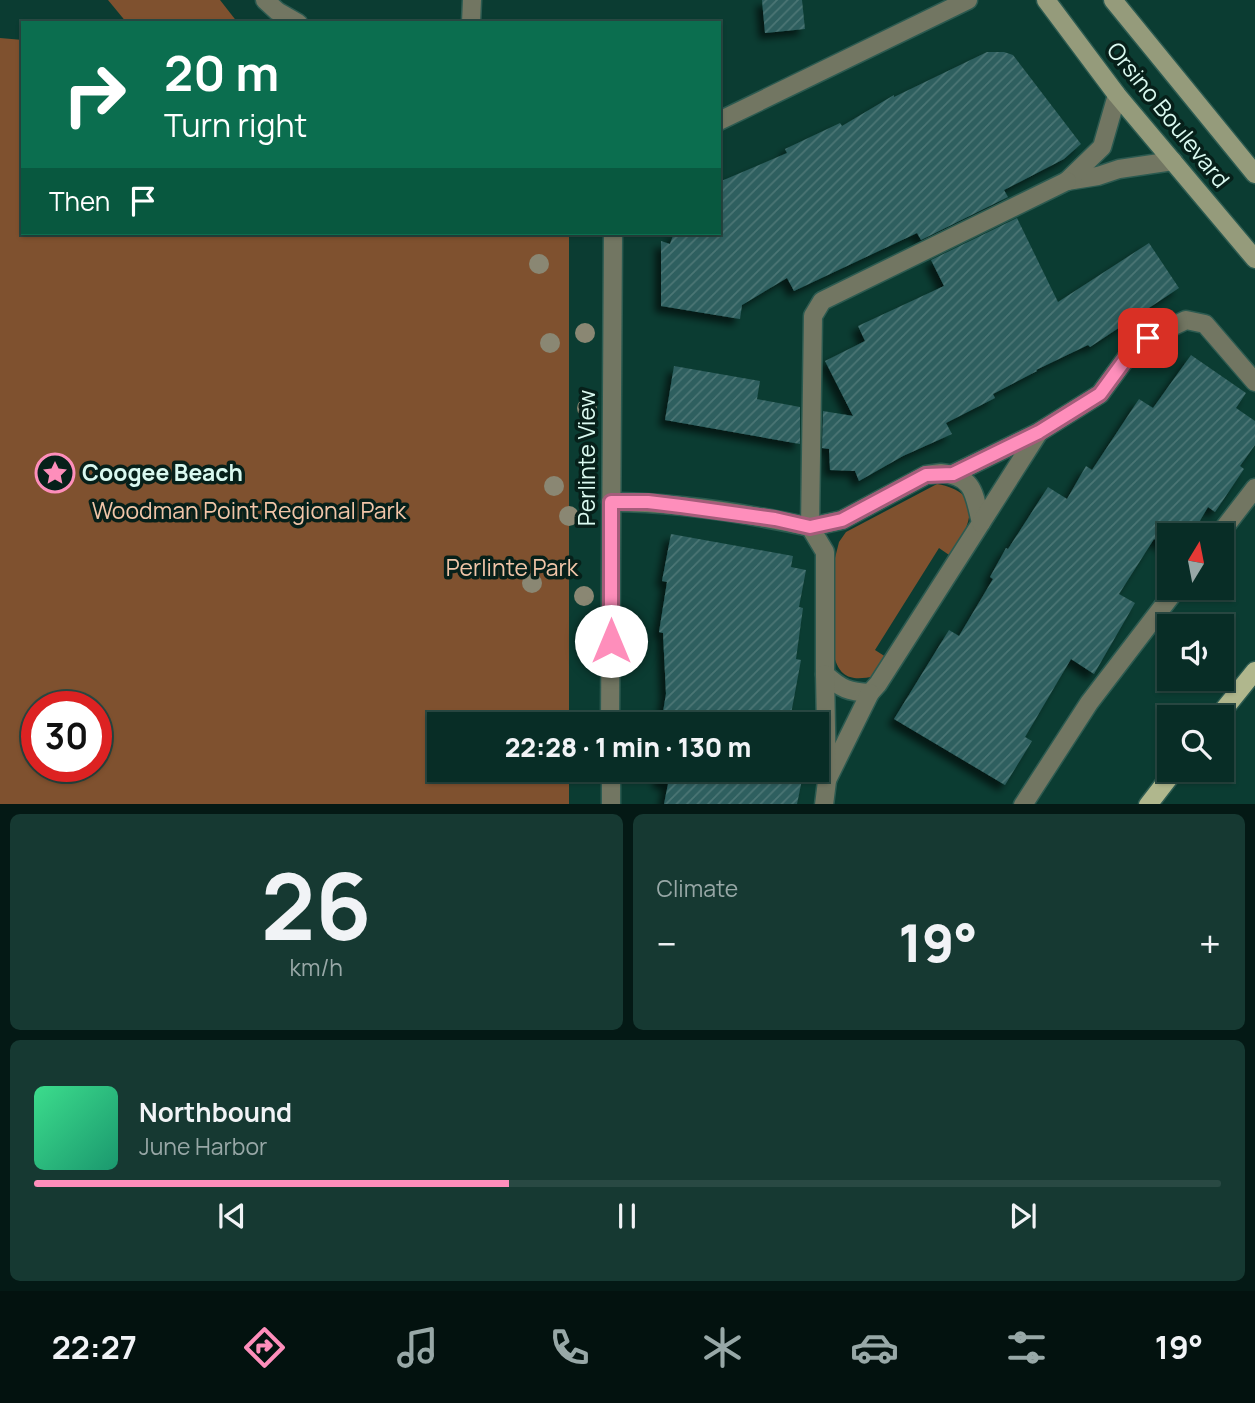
<!DOCTYPE html>
<html lang="en">
<head>
<meta charset="utf-8">
<style>
	:root { --surface:#082d26; --page:#163932; --text:#f1f3f6; --muted:#98a8a7; --line:#294943; --accent:#fe8ebb }
	body { margin:0; font-family:Manrope,sans-serif; background:var(--page); color:var(--text); height:100vh; display:flex; flex-direction:column; font-size:26px; white-space:nowrap }
	* { box-sizing:border-box; margin:0 }
	p { font-size:23px; color:var(--muted) }
	.icon { flex:none; width:38px; height:38px; fill:none; stroke:currentColor; stroke-width:2; stroke-linecap:round; stroke-linejoin:round }
	.map { position:relative; height:804px; overflow:hidden }
	.sheet { display:flex; flex-direction:column; gap:10px; padding:10px; background:#041915; flex:1 }
	.sheet>* { flex:none }
	.guide { position:absolute; left:21px; top:21px; width:700px; height:214px; border-radius:0px; box-shadow:0 2px 5px #0004,0 0 0 2px var(--line); background:#0b6e4f; color:#fff; overflow:hidden }
	.needle { width:46px; rotate:10deg }
	.buttons { position:absolute; left:1157px; top:523px; display:grid; gap:14px }
	.buttons a { display:grid; place-items:center; width:77px; height:77px; border-radius:0px; background:var(--surface); box-shadow:0 2px 5px #0004,0 0 0 2px var(--line); font-size:35px }
	.speed { position:absolute; left:21px; top:691px; display:flex; gap:14px; font-size:35px; font-weight:700; text-align:center }
	.speed>* { display:grid; place-content:center; width:91px; height:91px; border-radius:50%; background:var(--surface); box-shadow:0 2px 5px #0004,0 0 0 2px var(--line); line-height:1 }
	.speed .limit { border:10px solid #d22; background:#fff; color:#111 }
	.pin { position:absolute; display:grid; place-items:center; width:60px; height:60px; color:#fff; margin:-30px; border-radius:14px; box-shadow:0 4px 10px #0006 }
	.me { position:absolute; width:77px; margin:-38px; rotate:0deg; stroke-linejoin:round; filter:drop-shadow(0 0 5px #0008) }
	.turn { display:flex; align-items:center; gap:24px; height:147px; padding:0 28px; font-size:32px }
	.turn .icon { width:91px; height:91px; stroke-width:2.5 }
	.turn b { display:block; font-size:49px; line-height:60px }
	.then { display:flex; align-items:center; height:66px; padding:0 28px; background:#0003; gap:14px; font-size:26px }
	.big { font-size:52px; font-weight:800; line-height:1.1 }
	.sheet .widget { flex:1; display:flex; flex-direction:column; justify-content:center; gap:10px; min-width:0; padding:0 24px; border-radius:10px; background:var(--page) }
	.sheet .dial { align-items:center; gap:0 }
	.dial b { font-size:91px; line-height:1 }
	.song { display:flex; align-items:center; gap:21px }
	.cover { width:84px; height:84px; border-radius:10px; background:linear-gradient(135deg,hsl(150 70% 55%),hsl(160 70% 35%)) }
	.played { height:7px; border-radius:4px; background:linear-gradient(90deg,var(--accent) 40%,var(--line) 40%) }
	.keys { display:flex; justify-content:space-around; direction:ltr }
	.heat { display:flex; justify-content:space-between; align-items:center; font-size:38px; direction:ltr }
	.sheet .tiles { flex:1; display:grid; gap:10px; grid-template-columns:1fr 1fr }
	.widget:last-child { grid-column:span 2 }
	.trip { position:absolute; left:427px; top:712px; width:402px; height:70px; border-radius:0px; background:var(--surface); box-shadow:0 2px 5px #0004,0 0 0 2px var(--line); font-weight:800; line-height:70px; text-align:center }
	.menu { display:flex; height:112px; justify-content:space-around; align-items:center; background:#03120f; color:var(--muted) }
	.menu .icon { width:49px; height:49px }
	.menu .current { color:var(--accent) }
	.menu b { font-size:32px; color:var(--text) }
	.map>svg:first-child { display:block }
</style>
</head>
<body>
<div class="map">
<svg width="1255" height="805" viewBox="0 0 1255 805">
	<defs>
		<pattern id="building-hatch" width="6" height="6" patternUnits="userSpaceOnUse" patternTransform="scale(1.75)"><rect width="6" height="6" fill="#2e5e5e"/><path d="M-1 1l2-2M0 6l6-6M5 7l2-2" fill="none" stroke="#4c7675"/></pattern>
		<filter id="shadow"><feDropShadow dx="-6" dy="6" stdDeviation="3.5" flood-color="#0009"/></filter>
	</defs>
	<rect width="100%" height="100%" fill="#0b3c32"/>
	<!-- green -->
	<g fill="#7f512f" fill-rule="evenodd">
		<polygon points="108,0 220,0 238,23 127,23"/>
		<path d="M0 38 23 40V233H569V724H439V770H569V804H0ZM96 707V766H37V707Z"/>
		<path d="M937 484C987 493 969 525 952 557L939 548 875 650 886 657 875 676C853 681 840 679 834 656L835 558 839 542 846 532Z"/>
	</g>
	<!-- building -->
	<g fill="url(#building-hatch)" filter="url(#shadow)">
		<polygon points="762,0 802,0 805,29 765,33"/>
		<polygon points="987,52 1004,52 1013,55 1081,144 1064,159 1004,190 1008,197 921,240 917,233 794,291 787,278 742,305 740,319 661,306 661,241 670,244 674,233 719,233 719,182 787,153 785,149 840,123 842,126 894,95 894,97"/>
		<polygon points="1017,218 1058,302 1149,243 1179,288 1090,347 1088,345 1036,370 1037,371 993,394 995,398 946,423 952,434 903,456 859,481 855,471 830,470 829,449 822,448 823,411 853,416 825,361 865,341 858,326 944,286 931,260"/>
		<polygon points="1191,355 1246,393 1236,408 1255,421 1255,445 1240,466 1244,469 1215,512 1208,507 1191,536 1169,536 1169,548 1154,539 1119,594 1135,603 1094,674 1071,659 1025,737 1032,741 1005,785 894,719 949,630 959,636 993,579 990,577 1006,548 1008,549 1048,487 1067,499 1086,466 1092,470 1139,399 1153,408"/>
		<polygon points="674,366 760,381 757,399 800,407 800,444 665,420"/>
		<polygon points="671,534 793,556 791,567 806,570 799,607 803,608 796,659 801,660 791,714 806,717 805,724 661,724 666,694 663,633 659,632 667,582 662,581"/>
		<polygon points="661,770 804,770 797,804 664,804 668,784 658,782"/>
	</g>
	<g fill="none" stroke-linecap="round" stroke-linejoin="round">
		<defs>
			<g id="service">
				<polyline points="1067,181 1098,176 1119,169 1173,161"/>
				<polyline points="1067,181 1102,147 1117,95"/>
			</g>
			<g id="minor">
				<polyline points="471,23 472,0"/>
				<path d="M941 473C975 476 974 495 981 523L878 684 870 693C849 692 841 689 825 674V552L810 527 842 520 926 475Z"/>
				<polyline points="953,474 1039,432 1100,394 1130,353 1148,338 1186,320 1205,324 1255,382"/>
				<path d="M611 502C678 502 745 513 810 527L813 316 822 301 1067 181"/>
				<polyline points="981,523 1039,432"/>
				<polyline points="1218,536 1255,488"/>
				<polyline points="610,724 613,233"/>
				<polyline points="611,770 611,805"/>
				<polyline points="828,778 870,693"/>
				<polyline points="824,805 827,781 825,674"/>
				<polyline points="1023,805 1089,703 1177,588"/>
			</g>
			<g id="tertiary">
				<polyline points="265,0 277,11 298,23"/>
				<polyline points="719,121 968,0"/>
			</g>
			<g id="secondary">
				<polyline points="1046,0 1117,95 1255,259"/>
				<polyline points="1113,0 1255,174"/>
			</g>
			<g id="primary">
				<polyline points="1217,718 1255,671"/>
				<polyline points="1148,805 1175,770"/>
			</g>
		</defs>
		<!-- service casing -->
		<use href="#service" stroke="#2c5a50" stroke-width="21"/>
		<!-- minor casing -->
		<use href="#minor" stroke="#2c5a50" stroke-width="21"/>
		<!-- tertiary casing -->
		<use href="#tertiary" stroke="#2c5a50" stroke-width="21"/>
		<!-- secondary casing -->
		<use href="#secondary" stroke="#2c5a50" stroke-width="21"/>
		<!-- primary casing -->
		<use href="#primary" stroke="#2c5a50" stroke-width="21"/>
		<!-- service -->
		<use href="#service" stroke="#727662" stroke-width="18"/>
		<!-- minor -->
		<use href="#minor" stroke="#727662" stroke-width="18"/>
		<!-- tertiary -->
		<use href="#tertiary" stroke="#727662" stroke-width="18"/>
		<!-- secondary -->
		<use href="#secondary" stroke="#959b7b" stroke-width="18"/>
		<!-- primary -->
		<use href="#primary" stroke="#b0b78d" stroke-width="18"/>
	</g>
	<!-- trees -->
	<g fill="#8a8773">
		<circle cx="539" cy="264" r="10"/>
		<circle cx="585" cy="333" r="10"/>
		<circle cx="550" cy="343" r="10"/>
		<circle cx="587" cy="408" r="10"/>
		<circle cx="554" cy="486" r="10"/>
		<circle cx="569" cy="516" r="10"/>
		<circle cx="532" cy="583" r="10"/>
		<circle cx="584" cy="596" r="10"/>
	</g>
	<g fill="none" stroke-linecap="round" stroke-linejoin="round">
		<defs>
			<polyline id="route" points="611,641 611,502 648,502 681,506 775,519 810,527 842,520 926,475 953,474 1039,432 1100,394 1130,353 1148,338"/>
		</defs>
		<!-- route casing -->
		<use href="#route" stroke="#a55c7a" stroke-width="18"/>
		<!-- route -->
		<use href="#route" stroke="#fe8ebb" stroke-width="12"/>
	</g>
	<!-- icons -->
	<defs>
		<symbol id="sight-ring" viewBox="-11 -11 22 22"><circle r="9.5" fill="#07201a" stroke="#fe8ebb" stroke-width="1.5"/><path d="M0-6L1.8-2.2L6-1.7L2.9 1.2L3.7 5.4L0 3.3L-3.7 5.4L-2.9 1.2L-6-1.7L-1.8-2.2Z" fill="#fe8ebb"/></symbol>
	</defs>
	<g fill-rule="evenodd">
		<use href="#sight-ring" x="33" y="451" width="44" height="44"/>
	</g>
	<g text-anchor="middle" stroke-width="7" stroke-linejoin="round" paint-order="stroke">
		<!-- street labels -->
		<g font-size="23" fill="#daf9f0" stroke="#07201a">
			<text transform="translate(1168 115) rotate(51)" y="8">Orsino Boulevard</text>
			<text transform="translate(587 458) rotate(-90)" y="8">Perlinte View</text>
		</g>
		<!-- poi labels -->
		<g font-size="23" font-weight="bold" fill="#daf9f0" stroke="#07201a" text-anchor="start">
			<text x="82" y="481">Coogee Beach</text>
		</g>
		<!-- park labels -->
		<g font-size="23" fill="#f1c5a8" stroke="#07201a">
			<text x="249" y="519">Woodman Point Regional Park</text>
			<text x="512" y="576">Perlinte Park</text>
		</g>
	</g>
</svg>
<div class="buttons">
<a><svg class="needle" viewBox="-14 -14 28 28"><path d="M0-13l5 13h-10z" fill="#e53935"/><path d="M0 13l5-13h-10z" fill="#98a8a7"/></svg></a>
<a><svg class="icon" aria-label="sound" viewBox="0 0 24 24"><path d="M4 9h4l5-4v14l-5-4H4zM17 9q2 3 0 6"/></svg></a>
<a><svg class="icon" aria-label="search" viewBox="0 0 24 24"><circle cx="10" cy="10" r="6"/><path d="M15 15l6 6"/></svg></a>
</div>
<div class="speed"><div class="limit">30</div></div>
<div class="pin" style="left:1148px;top:338px;background:#d93025"><svg class="icon" aria-label="arrive" viewBox="0 0 24 24"><path d="M6 21V4h12l-3 4 3 4H6"/></svg></div>
<svg class="me" style="left:611px;top:641px" viewBox="-20 -20 40 40"><circle r="19" fill="#fff"/><path d="M0-13L10 11 0 6-10 11z" fill="#fe8ebb"/></svg>
<div class="trip">22:28 · 1 min · 130 m</div>
<div class="guide">
<div class="turn"><svg class="icon" aria-label="right" viewBox="0 0 24 24"><path d="M7 20v-9h11M14 6l5 5-5 5"/></svg><div><b>20 m</b>Turn right</div></div>
<div class="then">Then<svg class="icon" aria-label="arrive" viewBox="0 0 24 24"><path d="M6 21V4h12l-3 4 3 4H6"/></svg></div>
</div>
</div>
<section class="sheet">
<div class="tiles">
<div class="widget dial"><b>26</b><p>km/h</p></div>
<div class="widget"><p>Climate</p>
<div class="heat"><a>−</a><b class="big">19°</b><a>+</a></div>
</div>
<div class="widget">
<div class="song"><i class="cover"></i><div><b>Northbound</b><p>June Harbor</p></div></div>
<div class="played"></div>
<div class="keys"><svg class="icon" aria-label="previous" viewBox="0 0 24 24"><path d="M18 5L8 12l10 7zM5 5v14"/></svg><svg class="icon" aria-label="pause" viewBox="0 0 24 24"><path d="M8 5v14M16 5v14"/></svg><svg class="icon" aria-label="next" viewBox="0 0 24 24"><path d="M6 5l10 7-10 7zM19 5v14"/></svg></div>
</div>
</div>
</section>
<nav class="menu">
<b>22:27</b>
<svg class="icon current" aria-label="directions" viewBox="0 0 24 24"><path d="M12 3l9 9-9 9-9-9zM9 14v-3h6M13 9l2 2-2 2"/></svg>
<svg class="icon" aria-label="music" viewBox="0 0 24 24"><path d="M9 18V5l10-2v13"/><circle cx="6" cy="18" r="3"/><circle cx="16" cy="16" r="3"/></svg>
<svg class="icon" aria-label="phone" viewBox="0 0 24 24"><path d="M5 4h4l2 5-3 2q2 4 5 5l2-3 5 2v4C11 20 4 13 5 4z"/></svg>
<svg class="icon" aria-label="climate" viewBox="0 0 24 24"><path d="M12 3v18M4 7l16 10M4 17L20 7"/></svg>
<svg class="icon" aria-label="car" viewBox="0 0 24 24"><path d="M5 17H2v-5l4-1 3-4h7l3 4 3 1v5h-3M9 17h6M6 11h13"/><circle cx="7" cy="17" r="2"/><circle cx="17" cy="17" r="2"/></svg>
<svg class="icon" aria-label="filters" viewBox="0 0 24 24"><path d="M4 7h16M4 17h16"/><circle cx="9" cy="7" r="2"/><circle cx="15" cy="17" r="2"/></svg>
<b>19°</b>
</nav>
</body>
</html>
